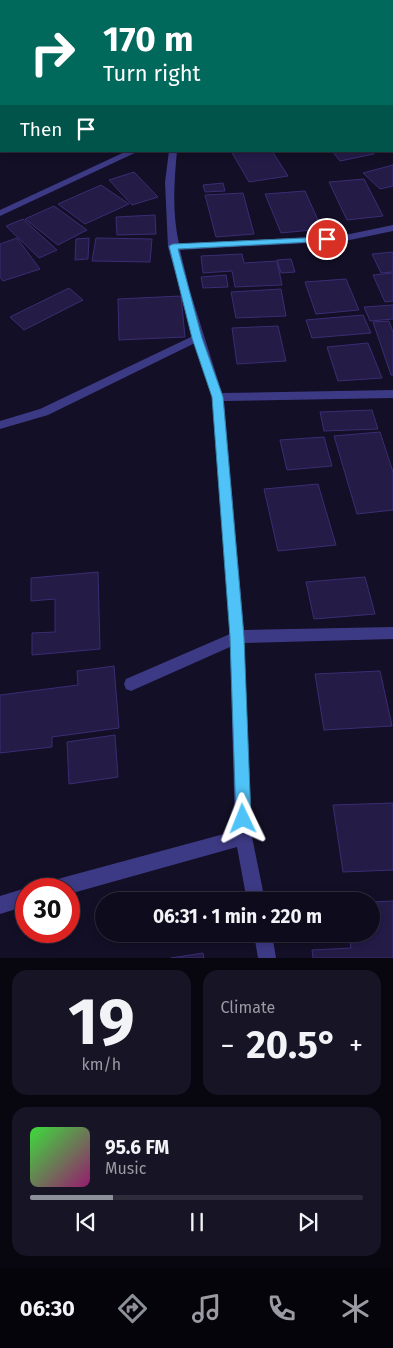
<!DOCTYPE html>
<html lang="en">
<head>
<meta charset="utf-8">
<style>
	:root { --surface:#0e0b1c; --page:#171425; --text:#f1f3f6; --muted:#9b9ba3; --line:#2e2b3b; --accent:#8c9099 }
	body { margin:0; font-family:"Fira Sans",sans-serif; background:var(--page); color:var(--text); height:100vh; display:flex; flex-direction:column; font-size:19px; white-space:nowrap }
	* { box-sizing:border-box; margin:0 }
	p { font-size:16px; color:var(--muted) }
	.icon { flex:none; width:28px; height:28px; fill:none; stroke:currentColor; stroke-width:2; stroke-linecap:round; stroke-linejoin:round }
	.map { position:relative; height:958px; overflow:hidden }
	.panel { display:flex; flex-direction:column; gap:12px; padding:12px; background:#08060f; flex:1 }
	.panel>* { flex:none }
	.banner { position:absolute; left:0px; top:0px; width:394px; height:152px; box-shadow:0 2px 8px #0003,0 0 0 1px var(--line); background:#00695c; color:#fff; overflow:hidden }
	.speed { position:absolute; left:15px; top:878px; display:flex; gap:10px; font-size:25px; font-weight:700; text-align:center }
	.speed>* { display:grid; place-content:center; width:65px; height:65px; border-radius:50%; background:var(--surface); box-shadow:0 2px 8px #0003,0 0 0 1px var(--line); line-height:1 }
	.speed .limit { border:8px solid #d22; background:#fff; color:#111 }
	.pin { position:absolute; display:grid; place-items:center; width:42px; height:42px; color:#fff; margin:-21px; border:2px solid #fff; border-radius:50%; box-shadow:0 1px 5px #0007 }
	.me { position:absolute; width:55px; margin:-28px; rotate:358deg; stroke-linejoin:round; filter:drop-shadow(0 0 4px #0008) }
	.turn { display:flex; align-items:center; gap:18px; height:105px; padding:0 20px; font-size:22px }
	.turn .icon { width:65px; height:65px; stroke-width:2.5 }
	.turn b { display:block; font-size:35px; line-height:42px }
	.then { display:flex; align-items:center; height:48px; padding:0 20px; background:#0003; gap:10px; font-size:19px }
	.big { font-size:38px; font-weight:700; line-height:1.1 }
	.panel .widget { flex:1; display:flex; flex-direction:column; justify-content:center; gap:8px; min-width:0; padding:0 18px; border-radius:15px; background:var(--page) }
	.panel .dial { align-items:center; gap:0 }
	.dial b { font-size:65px; line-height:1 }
	.song { display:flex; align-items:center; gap:15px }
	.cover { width:60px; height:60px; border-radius:8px; background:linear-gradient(135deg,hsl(120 70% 55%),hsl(320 70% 35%)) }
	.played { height:5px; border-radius:2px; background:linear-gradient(90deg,var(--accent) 25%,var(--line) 25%) }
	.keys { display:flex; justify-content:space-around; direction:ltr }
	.heat { display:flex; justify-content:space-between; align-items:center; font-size:28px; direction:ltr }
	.panel .tiles { flex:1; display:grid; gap:12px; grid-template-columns:1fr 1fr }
	.widget:last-child { grid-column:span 2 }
	.trip { position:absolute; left:95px; top:892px; width:285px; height:50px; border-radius:25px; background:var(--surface); box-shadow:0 2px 8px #0003,0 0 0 1px var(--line); font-weight:700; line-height:50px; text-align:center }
	.dock { display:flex; height:80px; justify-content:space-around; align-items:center; background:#06040b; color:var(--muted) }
	.dock .icon { width:35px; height:35px }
	.dock .active { color:var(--accent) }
	.dock b { font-size:22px; color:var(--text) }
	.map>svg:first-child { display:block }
</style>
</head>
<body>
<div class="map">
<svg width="393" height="958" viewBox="0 0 393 958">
	<rect width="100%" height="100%" fill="#130f26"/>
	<!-- building -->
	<g fill="#241b47" stroke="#3b2d73">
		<polygon points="231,151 272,151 288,176 249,182"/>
		<polygon points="332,151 372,151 374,154 340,161"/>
		<polygon points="393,165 393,186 380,189 363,173"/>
		<polygon points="134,172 158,197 132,205 109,180"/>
		<polygon points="364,179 383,216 347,220 329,182"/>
		<polygon points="223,183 225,191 205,192 203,185"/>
		<polygon points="101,185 129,204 85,224 58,204"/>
		<polygon points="305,191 322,229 281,233 265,194"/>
		<polygon points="243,193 254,234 216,237 205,195"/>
		<polygon points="54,206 87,230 58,245 25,219"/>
		<polygon points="155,215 156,234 117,235 116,217"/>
		<polygon points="23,219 57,250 39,258 6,226"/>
		<polygon points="17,238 40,269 3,281 0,277 0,244"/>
		<polygon points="89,238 88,259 75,260 76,239"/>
		<polygon points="96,238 152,239 150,262 92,261"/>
		<polygon points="393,252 393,272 381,273 372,254"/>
		<polygon points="242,254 244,263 277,261 282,285 235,287 232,271 203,273 201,256"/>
		<polygon points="291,259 295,272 281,273 277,260"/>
		<polygon points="393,273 393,301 385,302 373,275"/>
		<polygon points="226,275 228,287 203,288 201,277"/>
		<polygon points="346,279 359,310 316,314 305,282"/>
		<polygon points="69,288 83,300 24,330 10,317"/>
		<polygon points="281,289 286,316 236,318 231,292"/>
		<polygon points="181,296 185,337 119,340 118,299"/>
		<polygon points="393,305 393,319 370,321 364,307"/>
		<polygon points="363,315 371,333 312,338 306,320"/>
		<polygon points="389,321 393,332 393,375 391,375 373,322"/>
		<polygon points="278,326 286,361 237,364 232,328"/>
		<polygon points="368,343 382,378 338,381 327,347"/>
		<polygon points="372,410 378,429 324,431 320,412"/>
		<polygon points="380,432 393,472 393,510 357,514 334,436"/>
		<polygon points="324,437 332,466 287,470 280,440"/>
		<polygon points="318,484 336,545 278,551 264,489"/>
		<polygon points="98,572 100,649 32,655 32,633 55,632 55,599 31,601 31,578"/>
		<polygon points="365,577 375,614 314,619 306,582"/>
		<polygon points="114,666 119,728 52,737 52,747 0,753 0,695 78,685 77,671"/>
		<polygon points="380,671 392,726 324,730 315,674"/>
		<polygon points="115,735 118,777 69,784 67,742"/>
		<polygon points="393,803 393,870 343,872 333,805"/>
		<polygon points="393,901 393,958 313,958 312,950 351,948 349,934 371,934 371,902"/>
		<polygon points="203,953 204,958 171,958"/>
	</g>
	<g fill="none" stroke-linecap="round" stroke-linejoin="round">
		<!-- street -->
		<g fill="#3d3a85" fill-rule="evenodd">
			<polygon points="105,0 112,0 112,1 106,1"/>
			<rect x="392" y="6" width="1" height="4"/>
			<rect x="0" y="56" width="1" height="4"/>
			<rect x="392" y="102" width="1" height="4"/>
			<polygon points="127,151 139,151 0,216 0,210"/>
			<path d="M169 151H177C174 183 172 212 179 244L345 235 393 225V231L345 241 180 250 190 291 222 393 393 390V398L224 401 244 630 393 627V639L244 643 252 837 265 901H247L237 847 69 894V889H45L48 883 54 880 235 831 230 647 131 691 126 689 124 684 126 679 230 634 212 397 195 343 48 415 0 429V421L40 409 193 336 168 247 165 182Z"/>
			<polygon points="26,888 26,906 0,914 0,896"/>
			<polygon points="254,934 272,934 276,958 258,958"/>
		</g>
	</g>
	<!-- route -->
	<polygon fill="#4fc3f7" stroke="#337fa1" points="327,237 331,239 330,241 178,249 202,338 223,397 244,637 251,819 248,825 243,827 238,825 236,819 230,637 212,397 192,338 169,246 173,244"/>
</svg>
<div class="speed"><div class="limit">30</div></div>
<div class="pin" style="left:327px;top:239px;background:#d93025"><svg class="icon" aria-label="arrive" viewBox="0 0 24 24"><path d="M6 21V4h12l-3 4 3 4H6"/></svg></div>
<svg class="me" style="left:243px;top:819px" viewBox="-20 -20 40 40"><path d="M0-17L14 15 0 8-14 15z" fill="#4fc3f7" stroke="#fff" stroke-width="4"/></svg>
<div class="trip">06:31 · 1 min · 220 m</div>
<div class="banner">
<div class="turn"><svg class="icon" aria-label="right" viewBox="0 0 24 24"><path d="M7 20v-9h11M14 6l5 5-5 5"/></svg><div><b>170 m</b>Turn right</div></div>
<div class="then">Then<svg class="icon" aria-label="arrive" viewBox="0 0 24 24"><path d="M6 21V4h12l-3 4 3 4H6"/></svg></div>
</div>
</div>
<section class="panel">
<div class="tiles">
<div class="widget dial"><b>19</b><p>km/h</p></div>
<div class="widget"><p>Climate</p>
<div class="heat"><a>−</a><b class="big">20.5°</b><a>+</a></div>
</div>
<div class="widget">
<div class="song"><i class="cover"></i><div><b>95.6 FM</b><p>Music</p></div></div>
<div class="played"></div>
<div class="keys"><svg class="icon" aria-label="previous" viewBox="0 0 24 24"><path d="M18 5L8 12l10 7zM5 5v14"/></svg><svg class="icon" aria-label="pause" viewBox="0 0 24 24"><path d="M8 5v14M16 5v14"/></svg><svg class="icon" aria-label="next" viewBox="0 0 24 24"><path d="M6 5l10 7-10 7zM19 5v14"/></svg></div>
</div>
</div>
</section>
<nav class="dock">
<b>06:30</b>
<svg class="icon active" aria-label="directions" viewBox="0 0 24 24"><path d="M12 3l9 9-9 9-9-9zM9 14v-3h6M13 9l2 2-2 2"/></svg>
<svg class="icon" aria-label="music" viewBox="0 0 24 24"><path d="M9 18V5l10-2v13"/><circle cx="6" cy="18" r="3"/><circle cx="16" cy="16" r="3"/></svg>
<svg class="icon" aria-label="phone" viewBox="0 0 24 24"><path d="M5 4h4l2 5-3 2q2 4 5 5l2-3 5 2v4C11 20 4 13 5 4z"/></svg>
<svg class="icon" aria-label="climate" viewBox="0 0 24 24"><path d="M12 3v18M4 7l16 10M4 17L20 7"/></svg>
</nav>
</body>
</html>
